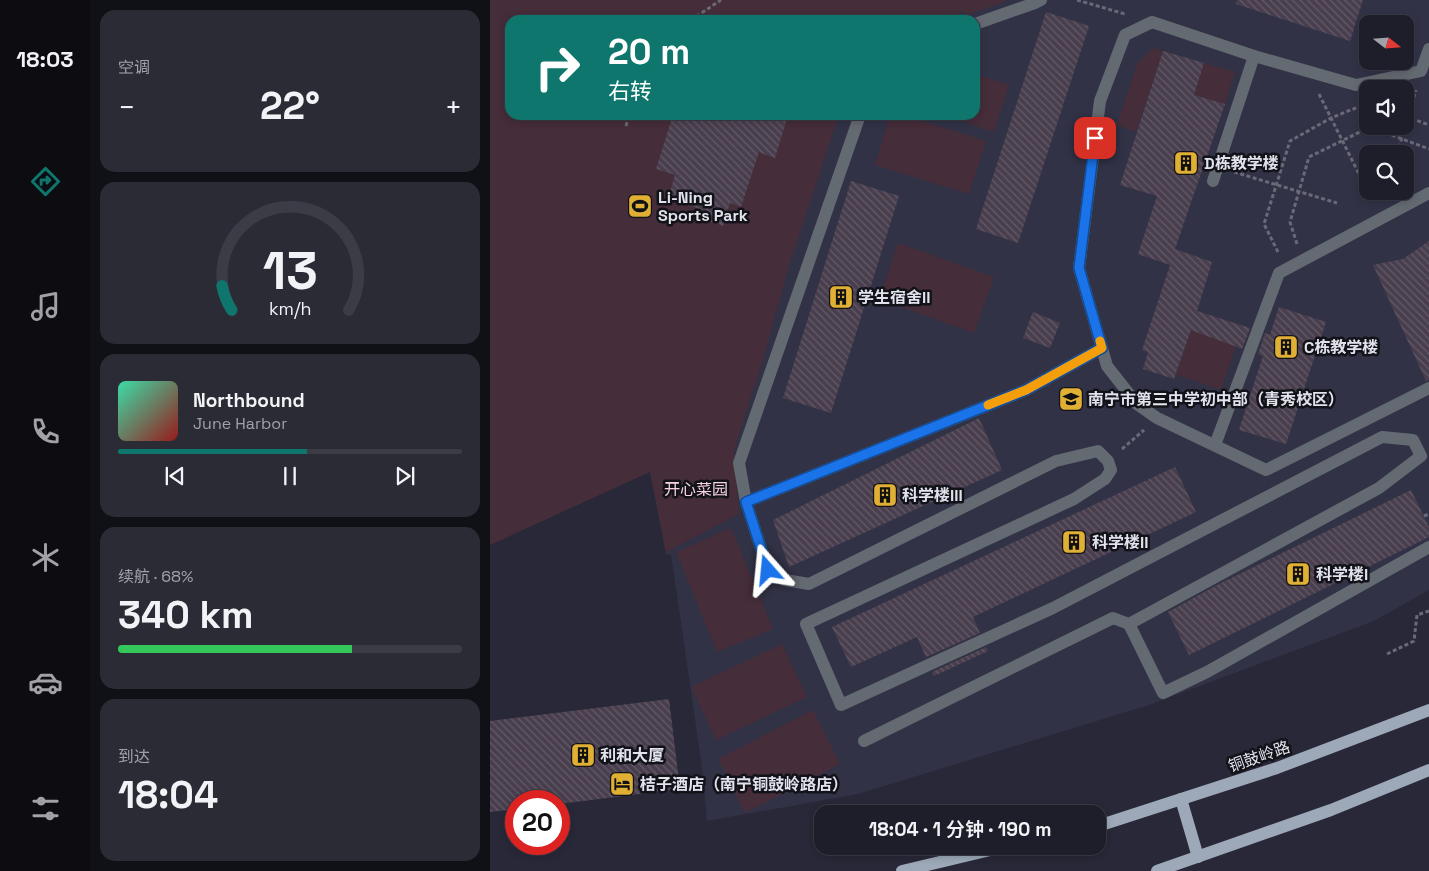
<!DOCTYPE html>
<html lang="zh">
<head>
<meta charset="utf-8">
<style>
	:root { --surface:#1e1e2a; --page:#2b2b36; --text:#f1f3f6; --muted:#a1a2a8; --line:#3c3c47; --accent:#0f766e }
	body { margin:0; font-family:"Space Grotesk","Noto Sans SC",sans-serif; background:var(--page); color:var(--text); height:100vh; display:flex; flex-direction:column; font-size:19px; white-space:nowrap }
	* { box-sizing:border-box; margin:0 }
	p { font-size:16px; color:var(--muted) }
	.icon { flex:none; width:28px; height:28px; fill:none; stroke:currentColor; stroke-width:2; stroke-linecap:round; stroke-linejoin:round }
	.map { position:relative; flex:1; overflow:hidden }
	.sheet { display:flex; flex-direction:column; gap:10px; padding:10px; background:#101017; width:400px }
	.sheet>* { flex:none }
	.hud { position:absolute; left:15px; top:15px; width:475px; height:105px; border-radius:15px; box-shadow:0 2px 8px #0003,0 0 0 1px var(--line); background:#0f766e; color:#fff; overflow:hidden }
	.needle { width:32px; rotate:107deg }
	.controls { position:absolute; left:869px; top:15px; display:grid; gap:10px }
	.controls a { display:grid; place-items:center; width:55px; height:55px; border-radius:10px; background:var(--surface); box-shadow:0 2px 8px #0003,0 0 0 1px var(--line); font-size:25px }
	.speed { position:absolute; left:15px; top:790px; display:flex; gap:10px; font-size:25px; font-weight:700; text-align:center }
	.speed>* { display:grid; place-content:center; width:65px; height:65px; border-radius:50%; background:var(--surface); box-shadow:0 2px 8px #0003,0 0 0 1px var(--line); line-height:1 }
	.speed .limit { border:8px solid #d22; background:#fff; color:#111 }
	.pin { position:absolute; display:grid; place-items:center; width:42px; height:42px; color:#fff; margin:-21px; border-radius:10px; box-shadow:0 2px 8px #0006 }
	.me { position:absolute; width:55px; margin:-28px; rotate:342deg; stroke-linejoin:round; filter:drop-shadow(0 0 4px #0008) }
	.turn { display:flex; align-items:center; gap:18px; height:105px; padding:0 20px; font-size:22px }
	.turn .icon { width:65px; height:65px; stroke-width:2.5 }
	.turn b { display:block; font-size:35px; line-height:42px }
	.big { font-size:38px; font-weight:600; line-height:1.1 }
	.sheet .tile { flex:1; display:flex; flex-direction:column; justify-content:center; gap:8px; min-width:0; padding:0 18px; border-radius:15px; background:var(--page) }
	.sheet .dial { align-items:center; gap:0 }
	.dial svg { height:130px; overflow:visible; fill:none; stroke:var(--line); stroke-width:7; stroke-linecap:round; text-anchor:middle }
	.dial text { fill:var(--text); stroke:none }
	.song { display:flex; align-items:center; gap:15px }
	.cover { width:60px; height:60px; border-radius:8px; background:linear-gradient(135deg,hsl(160 70% 55%),hsl(0 70% 35%)) }
	.played { height:5px; border-radius:2px; background:linear-gradient(90deg,var(--accent) 55%,var(--line) 55%) }
	.keys { display:flex; justify-content:space-around; direction:ltr }
	.heat { display:flex; justify-content:space-between; align-items:center; font-size:28px; direction:ltr }
	.charge { height:8px; border-radius:4px; background:linear-gradient(90deg,#34c759 68%,var(--line) 0) }
	.trip { position:absolute; left:324px; top:805px; width:292px; height:50px; border-radius:15px; background:var(--surface); box-shadow:0 2px 8px #0003,0 0 0 1px var(--line); font-weight:600; line-height:50px; text-align:center }
	main { display:flex; flex:1; min-height:0 }
	.tab-bar { display:flex; flex-direction:column; width:90px; justify-content:space-around; align-items:center; background:#0c0c11; color:var(--muted) }
	.tab-bar .icon { width:35px; height:35px }
	.tab-bar .active { color:var(--accent) }
	.tab-bar b { font-size:22px; color:var(--text) }
	.map>svg:first-child { display:block }
</style>
</head>
<body>
<main>
<nav class="tab-bar">
<b>18:03</b>
<svg class="icon active" aria-label="directions" viewBox="0 0 24 24"><path d="M12 3l9 9-9 9-9-9zM9 14v-3h6M13 9l2 2-2 2"/></svg>
<svg class="icon" aria-label="music" viewBox="0 0 24 24"><path d="M9 18V5l10-2v13"/><circle cx="6" cy="18" r="3"/><circle cx="16" cy="16" r="3"/></svg>
<svg class="icon" aria-label="phone" viewBox="0 0 24 24"><path d="M5 4h4l2 5-3 2q2 4 5 5l2-3 5 2v4C11 20 4 13 5 4z"/></svg>
<svg class="icon" aria-label="climate" viewBox="0 0 24 24"><path d="M12 3v18M4 7l16 10M4 17L20 7"/></svg>
<svg class="icon" aria-label="car" viewBox="0 0 24 24"><path d="M5 17H2v-5l4-1 3-4h7l3 4 3 1v5h-3M9 17h6M6 11h13"/><circle cx="7" cy="17" r="2"/><circle cx="17" cy="17" r="2"/></svg>
<svg class="icon" aria-label="filters" viewBox="0 0 24 24"><path d="M4 7h16M4 17h16"/><circle cx="9" cy="7" r="2"/><circle cx="15" cy="17" r="2"/></svg>
</nav>
<section class="sheet">
<div class="tile"><p>空调</p>
<div class="heat"><a>−</a><b class="big">22°</b><a>+</a></div>
</div>
<div class="tile dial"><svg viewBox="0 0 100 80">
<path d="M14 69A42 42 0 1 1 86 69"/>
<path d="M14 69A42 42 0 0 1 8 54" stroke="#0f766e"/>
<text x="50" y="56" font-size="32" font-weight="700">13</text>
<text x="50" y="72" font-size="11">km/h</text>
</svg></div>
<div class="tile">
<div class="song"><i class="cover"></i><div><b>Northbound</b><p>June Harbor</p></div></div>
<div class="played"></div>
<div class="keys"><svg class="icon" aria-label="previous" viewBox="0 0 24 24"><path d="M18 5L8 12l10 7zM5 5v14"/></svg><svg class="icon" aria-label="pause" viewBox="0 0 24 24"><path d="M8 5v14M16 5v14"/></svg><svg class="icon" aria-label="next" viewBox="0 0 24 24"><path d="M6 5l10 7-10 7zM19 5v14"/></svg></div>
</div>
<div class="tile"><p>续航 · 68%</p><b class="big">340 km</b><div class="charge"></div></div>
<div class="tile"><p>到达</p><b class="big">18:04</b></div>
</section>
<div class="map">
<svg width="939" height="871" viewBox="0 0 939 871">
	<defs>
		<pattern id="building-back-hatch" width="6" height="6" patternUnits="userSpaceOnUse" patternTransform="scale(1.25)"><rect width="6" height="6" fill="#493e4d"/><path d="M-1 5l2 2M0 0l6 6M5-1l2 2" fill="none" stroke="#635a67"/></pattern>
	</defs>
	<rect width="100%" height="100%" fill="#282838"/>
	<!-- built -->
	<path fill="#323247" fill-rule="evenodd" d="M489 0H939V590L884 621 659 705 368 794 217 821 211 760 181 554 176 555 160 472 327 115H485V20H454L474 11ZM878 24H915V61H878ZM878 89H915V126H878ZM878 154H915V191H878Z"/>
	<!-- green -->
	<g fill="#452d39">
		<polygon points="0,0 518,0 478,15 474,11 454,20 20,20 20,115 349,115 298,269 274,356 244,450 249,514 176,552 160,472 0,545"/>
		<polygon points="663,48 673,51 646,132 627,125 647,64"/>
		<polygon points="714,63 745,72 735,104 704,95"/>
		<polygon points="485,74 519,85 504,132 452,115 485,115"/>
		<polygon points="400,115 413,115 496,141 479,194 385,165"/>
		<polygon points="408,243 504,277 484,333 389,299"/>
		<polygon points="703,326 746,346 731,390 686,374"/>
		<polygon points="241,528 283,629 227,652 186,552"/>
		<polygon points="292,644 317,697 226,740 201,687"/>
		<polygon points="323,710 350,764 255,813 228,759"/>
	</g>
	<!-- building -->
	<g fill="url(#building-back-hatch)">
		<polygon points="747,0 873,0 860,41 746,4"/>
		<polygon points="556,12 599,26 528,243 486,229"/>
		<polygon points="673,51 714,63 704,95 735,104 685,249 722,262 707,311 760,328 752,349 701,330 684,379 653,369 658,352 652,350 680,265 648,254 667,196 630,185"/>
		<polygon points="183,115 298,115 285,158 269,152 251,207 240,203 233,226 213,219 215,211 178,199 185,175 166,169"/>
		<polygon points="361,181 409,196 341,413 293,398"/>
		<polygon points="939,241 939,380 936,381 883,265 913,259"/>
		<polygon points="789,307 836,322 796,444 749,430 773,356 768,354 775,333 780,335"/>
		<polygon points="543,312 570,323 560,348 533,338"/>
		<polygon points="489,418 512,470 299,567 283,520"/>
		<polygon points="685,467 706,512 483,617 490,633 436,657 427,637 361,667 342,627"/>
		<polygon points="921,490 939,527 939,537 699,655 678,612 729,584"/>
		<polygon points="496,647 498,651 444,676 442,672"/>
		<polygon points="179,699 190,789 69,804 69,801 26,801 26,809 0,812 0,721"/>
	</g>
	<g fill="none" stroke-linecap="round" stroke-linejoin="round">
		<!-- path -->
		<g stroke="#696977" stroke-width="3" stroke-dasharray="4 2.5" stroke-linecap="butt">
			<polyline points="587,0 635,14"/>
			<polyline points="201,20 231,0"/>
			<polyline points="829,94 870,176"/>
			<polyline points="915,116 939,125"/>
			<polyline points="136,126 139,115"/>
			<polyline points="907,154 926,90"/>
			<polyline points="744,172 847,203"/>
			<polyline points="807,244 800,222 819,157 880,127 939,149"/>
			<polyline points="788,252 774,224 800,141 841,118 878,103"/>
			<polyline points="632,449 654,430"/>
			<polyline points="934,516 939,514"/>
			<polyline points="897,654 924,641 927,615 939,611"/>
		</g>
		<!-- lane -->
		<g stroke="#646a71" stroke-width="12">
			<polyline points="485,24 545,3 551,0"/>
			<polyline points="939,49 931,71 866,85 764,56 662,22 635,35 610,101 589,268 617,366 647,404 667,418 776,470 939,388"/>
			<polyline points="370,115 249,463 256,502 278,570 295,580 319,584 566,461 608,451 618,461 621,470 615,479 584,499 316,624 351,705 563,608 892,437 923,440 931,456 889,488 639,624 673,693 717,672 939,547"/>
			<polyline points="723,181 764,56"/>
			<polyline points="725,445 789,273 939,193"/>
			<polyline points="256,502 536,390 612,348"/>
			<polyline points="374,741 623,618 639,624"/>
		</g>
		<!-- primary -->
		<g stroke="#9da9b8" stroke-width="12">
			<polyline points="691,799 708,857"/>
			<polyline points="608,826 787,768 939,710"/>
			<polyline points="412,871 517,846"/>
			<polyline points="667,871 841,810 939,770"/>
		</g>
	</g>
	<g fill="none" stroke-linecap="round" stroke-linejoin="round">
		<defs>
			<polyline id="route" points="278,570 256,502 536,390 612,348 589,268 605,138"/>
		</defs>
		<!-- route casing -->
		<use href="#route" stroke="#114b97" stroke-width="12"/>
		<!-- route -->
		<use href="#route" stroke="#1a73e8" stroke-width="9"/>
		<!-- slow -->
		<polyline stroke="#f59e0b" stroke-width="9" points="498,405 536,390 612,348 610,341"/>
	</g>
	<!-- icons -->
	<defs>
		<symbol id="building-square" viewBox="-11 -11 22 22"><rect x="-9" y="-9" width="18" height="18" rx="4" fill="#e0b034" stroke="#121219"/><path d="M-4-6H4V6H1V3H-1V6H-4ZM-2.5-4.3h1.7v1.8h-1.7ZM.8-4.3h1.7v1.8H.8ZM-2.5-1h1.7V.8h-1.7ZM.8-1h1.7V.8H.8Z" fill="#111"/></symbol>
		<symbol id="stadium-square" viewBox="-11 -11 22 22"><rect x="-9" y="-9" width="18" height="18" rx="4" fill="#e0b034" stroke="#121219"/><path d="M0-5a6.5 5 0 1 0 0 10a6.5 5 0 1 0 0-10ZM-3.5-1.8h7v3.6h-7Z" fill="#111"/></symbol>
		<symbol id="school-square" viewBox="-11 -11 22 22"><rect x="-9" y="-9" width="18" height="18" rx="4" fill="#e0b034" stroke="#121219"/><path d="M0-5L7-2L0 1L-7-2ZM-4 1L0 2.5L4 1V4Q0 6-4 4Z" fill="#111"/></symbol>
		<symbol id="hotel-square" viewBox="-11 -11 22 22"><rect x="-9" y="-9" width="18" height="18" rx="4" fill="#e0b034" stroke="#121219"/><path d="M-6-4.5h1.5V1H6V5H4.5V3h-9V5H-6ZM-4 0a1.8 1.8 0 1 1 3.6 0ZM.5 0V-2.5h3Q6-2.5 6 0Z" fill="#111"/></symbol>
	</defs>
	<g fill-rule="evenodd">
		<use href="#building-square" x="682" y="149" width="28" height="28"/>
		<use href="#stadium-square" x="136" y="192" width="28" height="28"/>
		<use href="#building-square" x="337" y="283" width="28" height="28"/>
		<use href="#building-square" x="782" y="333" width="28" height="28"/>
		<use href="#school-square" x="567" y="385" width="28" height="28"/>
		<use href="#building-square" x="381" y="481" width="28" height="28"/>
		<use href="#building-square" x="570" y="528" width="28" height="28"/>
		<use href="#building-square" x="794" y="560" width="28" height="28"/>
		<use href="#building-square" x="79" y="741" width="28" height="28"/>
		<use href="#hotel-square" x="118" y="770" width="28" height="28"/>
	</g>
	<g text-anchor="middle" stroke-width="5" stroke-linejoin="round" paint-order="stroke">
		<!-- poi labels -->
		<g font-size="16" font-weight="bold" fill="#e2e2ed" stroke="#121219" text-anchor="start">
			<text x="714" y="169">D栋教学楼</text>
			<text x="168" y="203">Li-Ning<tspan x="168" dy="18">Sports Park</tspan></text>
			<text x="368" y="303">学生宿舍II</text>
			<text x="814" y="353">C栋教学楼</text>
			<text x="598" y="405">南宁市第三中学初中部（青秀校区）</text>
			<text x="412" y="501">科学楼III</text>
			<text x="602" y="548">科学楼II</text>
			<text x="826" y="580">科学楼I</text>
			<text x="110" y="761">利和大厦</text>
			<text x="150" y="790">桔子酒店（南宁铜鼓岭路店）</text>
		</g>
		<!-- park labels -->
		<g font-size="16" fill="#f9d1e3" stroke="#121219">
			<text x="206" y="495">开心菜园</text>
		</g>
		<!-- street labels -->
		<g font-size="16" fill="#e2e2ed" stroke="#121219">
			<text transform="translate(769 756) rotate(-19)" y="6">铜鼓岭路</text>
		</g>
	</g>
</svg>
<div class="controls">
<a><svg class="needle" viewBox="-14 -14 28 28"><path d="M0-13l5 13h-10z" fill="#e53935"/><path d="M0 13l5-13h-10z" fill="#a1a2a8"/></svg></a>
<a><svg class="icon" aria-label="sound" viewBox="0 0 24 24"><path d="M4 9h4l5-4v14l-5-4H4zM17 9q2 3 0 6"/></svg></a>
<a><svg class="icon" aria-label="search" viewBox="0 0 24 24"><circle cx="10" cy="10" r="6"/><path d="M15 15l6 6"/></svg></a>
</div>
<div class="speed"><div class="limit">20</div></div>
<div class="pin" style="left:605px;top:138px;background:#d93025"><svg class="icon" aria-label="arrive" viewBox="0 0 24 24"><path d="M6 21V4h12l-3 4 3 4H6"/></svg></div>
<svg class="me" style="left:278px;top:570px" viewBox="-20 -20 40 40"><path d="M0-17L14 15 0 8-14 15z" fill="#1a73e8" stroke="#fff" stroke-width="4"/></svg>
<div class="trip">18:04 · 1 分钟 · 190 m</div>
<div class="hud">
<div class="turn"><svg class="icon" aria-label="right" viewBox="0 0 24 24"><path d="M7 20v-9h11M14 6l5 5-5 5"/></svg><div><b>20 m</b>右转</div></div>
</div>
</div>
</main>
</body>
</html>
